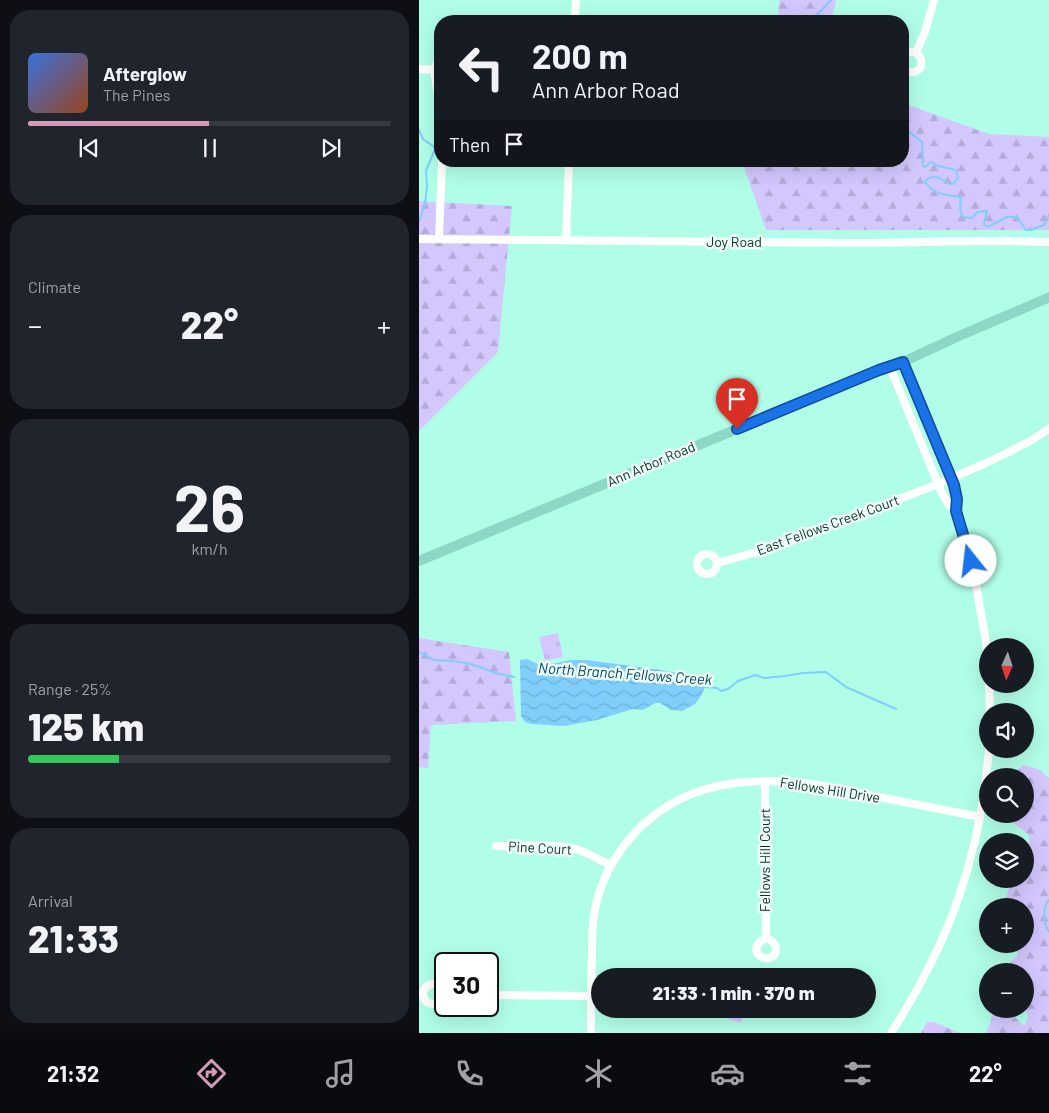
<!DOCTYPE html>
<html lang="en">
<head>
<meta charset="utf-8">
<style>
	:root { --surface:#171b24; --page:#20242c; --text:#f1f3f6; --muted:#9ea1a6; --line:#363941; --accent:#d599b9 }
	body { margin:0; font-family:Barlow,sans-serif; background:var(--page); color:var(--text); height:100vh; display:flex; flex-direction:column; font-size:19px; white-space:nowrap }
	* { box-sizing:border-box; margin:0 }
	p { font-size:16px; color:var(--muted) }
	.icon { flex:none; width:28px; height:28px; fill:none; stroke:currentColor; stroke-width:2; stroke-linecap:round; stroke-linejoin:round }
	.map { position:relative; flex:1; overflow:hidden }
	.details { display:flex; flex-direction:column; gap:10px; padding:10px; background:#0d0f14; width:419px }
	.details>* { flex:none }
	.top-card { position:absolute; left:15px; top:15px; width:475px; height:152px; border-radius:20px; box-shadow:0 5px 20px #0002; background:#171b24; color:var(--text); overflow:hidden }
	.needle { width:32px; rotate:183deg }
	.tools { position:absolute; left:560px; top:638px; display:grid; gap:10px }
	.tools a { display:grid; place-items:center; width:55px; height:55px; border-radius:50%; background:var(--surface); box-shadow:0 5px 20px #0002; font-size:25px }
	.speed { position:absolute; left:15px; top:952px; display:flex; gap:10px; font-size:25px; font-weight:700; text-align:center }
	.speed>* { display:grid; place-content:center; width:65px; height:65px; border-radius:50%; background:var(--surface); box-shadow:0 5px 20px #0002; line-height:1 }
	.speed .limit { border:2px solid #111; border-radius:8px; background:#fff; color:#111 }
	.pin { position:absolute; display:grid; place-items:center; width:42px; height:42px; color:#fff; margin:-51px -21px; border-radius:50% 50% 50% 0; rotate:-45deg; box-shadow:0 0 5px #0007 }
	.pin .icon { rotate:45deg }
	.me { position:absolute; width:55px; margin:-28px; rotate:344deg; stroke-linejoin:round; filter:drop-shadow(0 0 4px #0008) }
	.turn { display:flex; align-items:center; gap:18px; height:105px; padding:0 15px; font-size:22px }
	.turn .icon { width:65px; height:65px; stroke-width:2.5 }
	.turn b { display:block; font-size:35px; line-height:42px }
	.then { display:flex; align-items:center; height:48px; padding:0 15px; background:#0003; gap:10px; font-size:19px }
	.big { font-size:38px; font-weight:800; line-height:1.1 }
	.details .card { flex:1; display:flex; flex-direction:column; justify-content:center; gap:8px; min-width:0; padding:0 18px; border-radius:20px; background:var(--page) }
	.details .dial { align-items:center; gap:0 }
	.dial b { font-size:65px; line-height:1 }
	.song { display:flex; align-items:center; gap:15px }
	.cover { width:60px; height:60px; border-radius:8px; background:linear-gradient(135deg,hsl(220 70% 55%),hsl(20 70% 35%)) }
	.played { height:5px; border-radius:2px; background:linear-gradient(90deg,var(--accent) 50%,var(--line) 50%) }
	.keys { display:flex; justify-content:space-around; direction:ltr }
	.heat { display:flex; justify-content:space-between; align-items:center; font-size:28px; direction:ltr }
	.charge { height:8px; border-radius:4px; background:linear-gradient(90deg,#34c759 25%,var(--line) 0) }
	.trip { position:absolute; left:172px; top:968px; width:285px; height:50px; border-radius:25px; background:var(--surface); box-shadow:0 5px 20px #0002; font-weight:800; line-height:50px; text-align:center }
	.tab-bar { display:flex; height:80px; justify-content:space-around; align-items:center; background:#090b0e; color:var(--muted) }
	.tab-bar .icon { width:35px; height:35px }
	.tab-bar .selected { color:var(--accent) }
	.tab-bar b { font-size:22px; color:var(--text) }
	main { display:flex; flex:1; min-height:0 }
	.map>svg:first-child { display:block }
</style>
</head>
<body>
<main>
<section class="details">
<div class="card">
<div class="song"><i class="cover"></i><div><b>Afterglow</b><p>The Pines</p></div></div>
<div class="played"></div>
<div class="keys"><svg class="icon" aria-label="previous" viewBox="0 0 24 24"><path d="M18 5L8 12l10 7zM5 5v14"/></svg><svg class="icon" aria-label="pause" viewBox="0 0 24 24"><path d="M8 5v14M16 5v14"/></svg><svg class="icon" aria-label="next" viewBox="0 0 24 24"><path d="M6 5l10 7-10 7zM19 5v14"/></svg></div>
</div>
<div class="card"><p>Climate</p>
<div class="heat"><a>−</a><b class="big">22°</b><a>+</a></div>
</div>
<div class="card dial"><b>26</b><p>km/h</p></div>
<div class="card"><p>Range · 25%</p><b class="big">125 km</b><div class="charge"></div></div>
<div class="card"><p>Arrival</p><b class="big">21:33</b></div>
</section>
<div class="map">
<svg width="631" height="1033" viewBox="0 0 631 1033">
	<defs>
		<pattern id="grass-tufts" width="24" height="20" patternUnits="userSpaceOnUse" patternTransform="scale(1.25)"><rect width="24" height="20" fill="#d3c7fe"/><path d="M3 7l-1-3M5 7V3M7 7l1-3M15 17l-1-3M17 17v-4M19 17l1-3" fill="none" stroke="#b4abda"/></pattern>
		<pattern id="forest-firs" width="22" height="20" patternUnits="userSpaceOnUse" patternTransform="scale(1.25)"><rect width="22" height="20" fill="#d3c7fe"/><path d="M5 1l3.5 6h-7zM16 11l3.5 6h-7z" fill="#b4abda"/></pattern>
		<pattern id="water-waves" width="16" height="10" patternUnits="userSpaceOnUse" patternTransform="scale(1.25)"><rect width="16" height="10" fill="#7fcefb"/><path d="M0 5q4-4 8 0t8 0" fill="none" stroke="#6db1d7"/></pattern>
	</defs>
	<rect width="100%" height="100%" fill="#b1fee8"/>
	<!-- grass -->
	<polygon fill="url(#grass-tufts)" points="139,633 144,657 126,661 120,637"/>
	<!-- forest -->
	<g fill="url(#forest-firs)">
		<polygon points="360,0 417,0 412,21 359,21"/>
		<polygon points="484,103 570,134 630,137 630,230 347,230 323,161 484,161"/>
		<polygon points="0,201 93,206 79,352 0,431"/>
		<polygon points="0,638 90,652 97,721 12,725 9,768 0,767"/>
		<path d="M605 765 621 770 630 778V1033H567L572 1022 574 1009C591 1009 593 1015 605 1026L609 1018 606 1007V971H584L585 967 598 956 600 944H606V906H585V905L590 888 589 879H606V870L610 869 611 855 610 835 588 818 585 814H606V776H592L601 768Z"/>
		<polygon points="508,1022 515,1022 541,1033 502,1033"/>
	</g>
	<!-- pitch -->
	<g fill="#d3c7fe">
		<rect x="228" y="1009" width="24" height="8"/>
		<polygon points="311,1009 325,1009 322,1023 309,1019"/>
	</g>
	<!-- water -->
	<polygon fill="url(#water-waves)" points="108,659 123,666 152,660 168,660 242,670 269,675 278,679 286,687 282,696 276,704 263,711 252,710 241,703 236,703 224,710 214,709 178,720 145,726 112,724 106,722 102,716 101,660"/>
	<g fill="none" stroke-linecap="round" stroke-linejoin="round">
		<!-- stream -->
		<g stroke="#7fcefb" stroke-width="2">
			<polyline points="394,21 395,18 412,0"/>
			<polyline points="0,130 4,139 14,146 16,149 7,171 8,186 6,204 0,222"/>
			<path d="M484 132H490L503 142 504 166 506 167 512 162 519 166 537 170 539 178 534 184H531C521 179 516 172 506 181 513 195 528 195 542 197 541 207 538 219 553 218L558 212 568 211 565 224 568 227 588 217H598L607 230H612L625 225 631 213"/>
			<polyline points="0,652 15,660 34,661 52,664 77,673 95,677"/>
			<polyline points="285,687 298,688 302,691 309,689 319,681 336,675 345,678 366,676 384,673 407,672 427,687 477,709"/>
			<path d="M631 899C623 907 624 925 631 933"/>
		</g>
		<!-- minor -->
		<g stroke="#fff" stroke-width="8">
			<polyline points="156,21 157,0"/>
			<polyline points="497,53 506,32 515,0"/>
			<path d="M484 58C498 39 512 70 494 72 489 73 486 70 484 66"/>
			<polyline points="0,69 15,70 21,109"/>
			<polyline points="15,70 21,56"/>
			<polyline points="20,238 23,161"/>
			<path d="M0 239 430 243C497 243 564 239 631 242"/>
			<polyline points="147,240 150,161"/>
			<polyline points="484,362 535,485 538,499 537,511 553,561 567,642 569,661"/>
			<polyline points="471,367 522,491 529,504 537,511"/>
			<circle cx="288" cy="564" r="10"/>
			<polyline points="298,563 357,547 519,484 565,464 588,453 613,440 631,428"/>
			<polyline points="570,684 571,711"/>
			<polyline points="346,781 347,938"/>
			<path d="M77 846C103 846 135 843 160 850 171 854 181 861 192 865"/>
			<path d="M347 938C352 940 357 943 357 949 355 970 321 951 347 938Z"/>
			<circle cx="14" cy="994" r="10"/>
			<polyline points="69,995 172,996"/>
			<path d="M172 1033C172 1008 172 983 173 957 173 938 173 919 178 901 184 876 197 854 214 835 263 780 331 776 399 785L561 817"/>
			<path d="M472 1033C485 1013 497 992 508 971 544 902 564 825 570 749"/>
		</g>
		<!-- major -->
		<polyline stroke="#8dd7c7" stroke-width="10" points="0,561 460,370 484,362 540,336 631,297"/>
	</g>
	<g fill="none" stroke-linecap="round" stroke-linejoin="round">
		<defs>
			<polyline id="route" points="318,429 460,370 484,362 535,485 538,499 537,511 552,561"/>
		</defs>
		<!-- route casing -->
		<use href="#route" stroke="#114b97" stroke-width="12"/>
		<!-- route -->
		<use href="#route" stroke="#1a73e8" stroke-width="9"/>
	</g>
	<g text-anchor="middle" stroke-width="5" stroke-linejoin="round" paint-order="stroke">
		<!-- street labels -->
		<g font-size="14" fill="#0e2e26" stroke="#eefcf8">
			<text x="315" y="247">Joy Road</text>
			<text transform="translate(232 464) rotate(-23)" y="5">Ann Arbor Road</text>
			<text transform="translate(409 525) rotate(-20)" y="5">East Fellows Creek Court</text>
			<text transform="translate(411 790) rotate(9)" y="5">Fellows Hill Drive</text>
			<text transform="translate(121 848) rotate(3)" y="5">Pine Court</text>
			<text transform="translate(346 860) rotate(-90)" y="5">Fellows Hill Court</text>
		</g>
		<!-- water labels -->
		<g font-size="15" font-style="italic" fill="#004563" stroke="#eefcf8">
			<text transform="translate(206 674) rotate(4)" y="5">North Branch Fellows Creek</text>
		</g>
	</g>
</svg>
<div class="tools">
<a><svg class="needle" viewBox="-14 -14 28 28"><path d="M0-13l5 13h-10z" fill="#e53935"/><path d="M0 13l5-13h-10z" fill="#9ea1a6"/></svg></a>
<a><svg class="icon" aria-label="sound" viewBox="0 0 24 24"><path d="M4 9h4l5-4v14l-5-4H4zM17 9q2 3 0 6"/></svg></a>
<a><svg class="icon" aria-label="search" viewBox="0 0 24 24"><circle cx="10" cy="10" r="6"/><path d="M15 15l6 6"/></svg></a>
<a><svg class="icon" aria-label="layers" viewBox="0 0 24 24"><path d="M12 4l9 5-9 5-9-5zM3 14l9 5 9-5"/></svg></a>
<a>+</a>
<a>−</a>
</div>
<div class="speed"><div class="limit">30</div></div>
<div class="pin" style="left:318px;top:429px;background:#d93025"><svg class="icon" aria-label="arrive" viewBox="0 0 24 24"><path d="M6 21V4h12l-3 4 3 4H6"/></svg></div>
<svg class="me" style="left:552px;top:561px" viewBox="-20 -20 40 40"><circle r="19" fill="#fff"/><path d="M0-13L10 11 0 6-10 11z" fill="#1a73e8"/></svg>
<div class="trip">21:33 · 1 min · 370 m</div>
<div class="top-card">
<div class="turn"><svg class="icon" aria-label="left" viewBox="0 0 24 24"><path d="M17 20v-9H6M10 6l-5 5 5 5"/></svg><div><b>200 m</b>Ann Arbor Road</div></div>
<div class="then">Then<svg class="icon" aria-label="arrive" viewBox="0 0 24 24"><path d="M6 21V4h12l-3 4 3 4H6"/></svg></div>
</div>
</div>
</main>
<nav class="tab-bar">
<b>21:32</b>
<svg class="icon selected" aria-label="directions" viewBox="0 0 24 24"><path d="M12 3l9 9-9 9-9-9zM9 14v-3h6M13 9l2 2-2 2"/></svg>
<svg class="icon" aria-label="music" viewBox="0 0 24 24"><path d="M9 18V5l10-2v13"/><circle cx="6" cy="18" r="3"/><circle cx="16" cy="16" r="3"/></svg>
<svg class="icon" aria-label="phone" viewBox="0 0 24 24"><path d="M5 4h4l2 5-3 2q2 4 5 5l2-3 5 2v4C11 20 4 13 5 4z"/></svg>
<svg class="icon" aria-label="climate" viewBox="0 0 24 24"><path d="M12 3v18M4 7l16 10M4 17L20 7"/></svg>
<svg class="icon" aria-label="car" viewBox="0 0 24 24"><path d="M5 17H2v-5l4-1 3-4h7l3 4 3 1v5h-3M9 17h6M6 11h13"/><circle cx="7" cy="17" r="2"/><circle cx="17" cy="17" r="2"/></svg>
<svg class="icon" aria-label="filters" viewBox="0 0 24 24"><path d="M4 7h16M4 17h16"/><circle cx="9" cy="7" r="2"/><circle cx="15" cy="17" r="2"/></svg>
<b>22°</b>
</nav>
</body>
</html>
